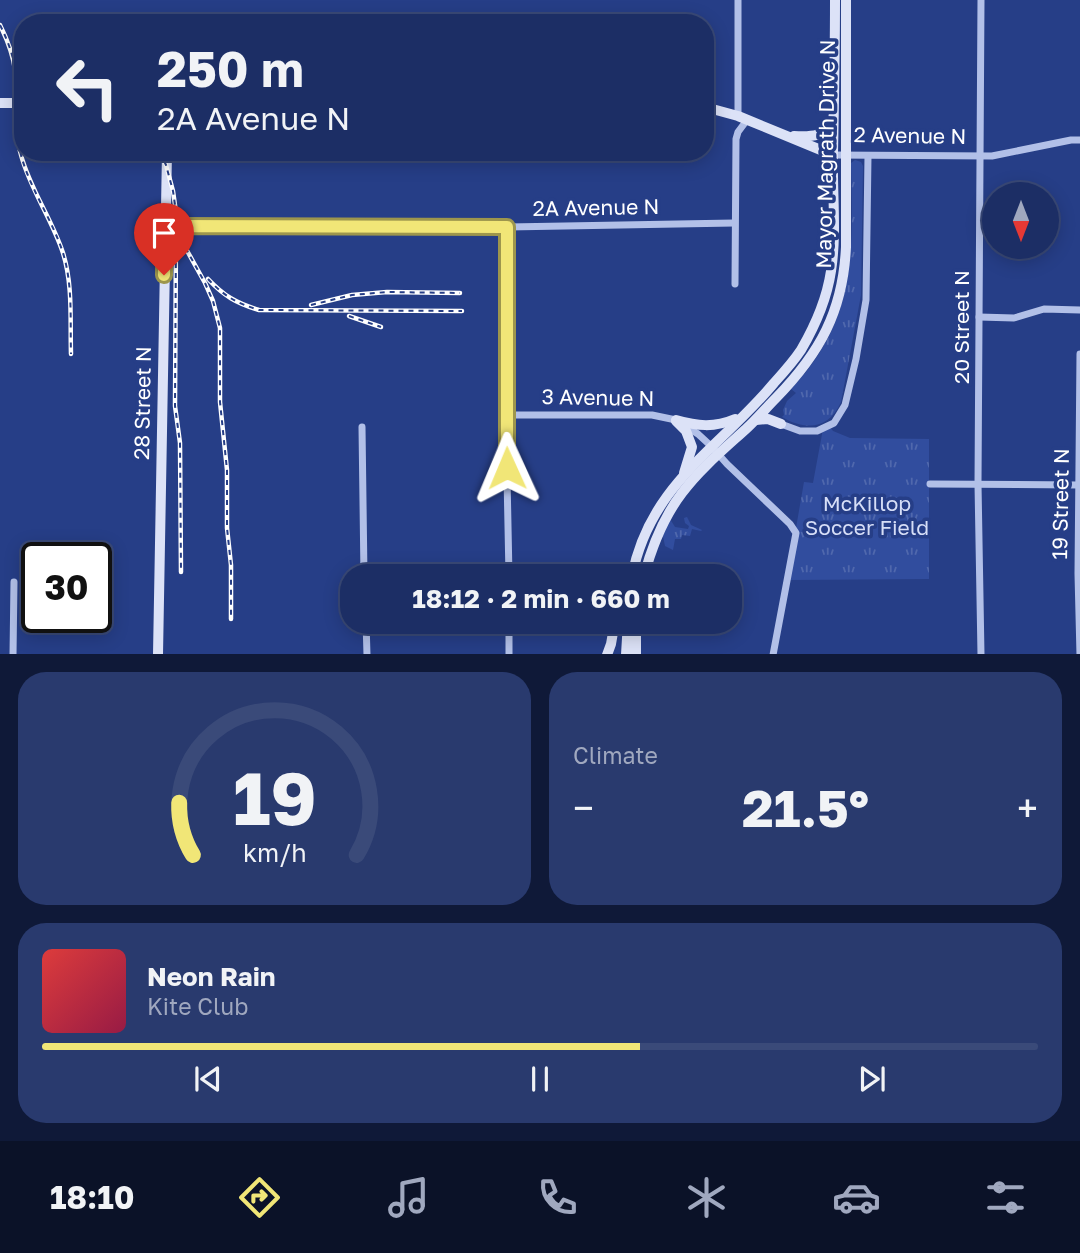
<!DOCTYPE html>
<html lang="en">
<head>
<meta charset="utf-8">
<style>
	:root { --surface:#1c2e65; --page:#293a6e; --text:#f1f3f6; --muted:#a0a8bf; --line:#3a4a79; --accent:#f1e677 }
	body { margin:0; font-family:"Golos Text",sans-serif; background:var(--page); color:var(--text); height:100vh; display:flex; flex-direction:column; font-size:26px; white-space:nowrap }
	* { box-sizing:border-box; margin:0 }
	p { font-size:23px; color:var(--muted) }
	.icon { flex:none; width:38px; height:38px; fill:none; stroke:currentColor; stroke-width:2; stroke-linecap:round; stroke-linejoin:round }
	.map { position:relative; height:654px; overflow:hidden }
	.panel { display:flex; flex-direction:column; gap:18px; padding:18px; background:#0f1938; flex:1 }
	.panel>* { flex:none }
	.banner { position:absolute; left:14px; top:14px; width:700px; height:147px; border-radius:28px; box-shadow:0 4px 18px #0003,0 0 0 2px var(--line); background:#1c2e65; color:var(--text); overflow:hidden }
	.needle { width:46px; rotate:180deg }
	.controls { position:absolute; left:982px; top:182px; display:grid; gap:14px }
	.controls a { display:grid; place-items:center; width:77px; height:77px; border-radius:50%; background:var(--surface); box-shadow:0 4px 18px #0003,0 0 0 2px var(--line); font-size:35px }
	.speed { position:absolute; left:21px; top:542px; display:flex; gap:14px; font-size:35px; font-weight:700; text-align:center }
	.speed>* { display:grid; place-content:center; width:91px; height:91px; border-radius:50%; background:var(--surface); box-shadow:0 4px 18px #0003,0 0 0 2px var(--line); line-height:1 }
	.speed .limit { border:4px solid #111; border-radius:10px; background:#fff; color:#111 }
	.pin { position:absolute; display:grid; place-items:center; width:60px; height:60px; color:#fff; margin:-72px -30px; border-radius:50% 50% 50% 0; rotate:-45deg; box-shadow:0 0 7px #0007 }
	.pin .icon { rotate:45deg }
	.me { position:absolute; width:77px; margin:-38px; rotate:359deg; stroke-linejoin:round; filter:drop-shadow(0 0 5px #0008) }
	.turn { display:flex; align-items:center; gap:24px; height:147px; padding:0 28px; font-size:32px }
	.turn .icon { width:91px; height:91px; stroke-width:2.5 }
	.turn b { display:block; font-size:49px; line-height:60px }
	.big { font-size:52px; font-weight:700; line-height:1.1 }
	.panel .widget { flex:1; display:flex; flex-direction:column; justify-content:center; gap:10px; min-width:0; padding:0 24px; border-radius:28px; background:var(--page) }
	.panel .dial { align-items:center; gap:0 }
	.dial svg { height:182px; overflow:visible; fill:none; stroke:var(--line); stroke-width:7; stroke-linecap:round; text-anchor:middle }
	.dial text { fill:var(--text); stroke:none }
	.song { display:flex; align-items:center; gap:21px }
	.cover { width:84px; height:84px; border-radius:10px; background:linear-gradient(135deg,hsl(0 70% 55%),hsl(340 70% 35%)) }
	.played { height:7px; border-radius:4px; background:linear-gradient(90deg,var(--accent) 60%,var(--line) 60%) }
	.keys { display:flex; justify-content:space-around; direction:ltr }
	.heat { display:flex; justify-content:space-between; align-items:center; font-size:38px; direction:ltr }
	.panel .tiles { flex:1; display:grid; gap:18px; grid-template-columns:1fr 1fr }
	.widget:last-child { grid-column:span 2 }
	.trip { position:absolute; left:340px; top:564px; width:402px; height:70px; border-radius:28px; background:var(--surface); box-shadow:0 4px 18px #0003,0 0 0 2px var(--line); font-weight:700; line-height:70px; text-align:center }
	.tab-bar { display:flex; height:112px; justify-content:space-around; align-items:center; background:#0b1228; color:var(--muted) }
	.tab-bar .icon { width:49px; height:49px }
	.tab-bar .active { color:var(--accent) }
	.tab-bar b { font-size:32px; color:var(--text) }
	.map>svg:first-child { display:block }
</style>
</head>
<body>
<div class="map">
<svg width="1080" height="655" viewBox="0 0 1080 655">
	<defs>
		<pattern id="grass-tufts" width="24" height="20" patternUnits="userSpaceOnUse" patternTransform="scale(1.75)"><rect width="24" height="20" fill="#314d9e"/><path d="M3 7l-1-3M5 7V3M7 7l1-3M15 17l-1-3M17 17v-4M19 17l1-3" fill="none" stroke="#5068ad"/></pattern>
	</defs>
	<rect width="100%" height="100%" fill="#263e87"/>
	<!-- grass -->
	<g fill="url(#grass-tufts)">
		<path d="M855 160 861 162 863 166 861 295 841 402C829 429 806 431 782 417L784 415 783 410 787 401 796 393 791 389C857 320 853 252 851 163Z"/>
		<polygon points="829,426 833,431 850,438 929,439 929,579 787,580 804,482 813,483 823,429"/>
		<polygon points="687,517 691,525 702,530 701,531 692,529 690,536 682,535 681,539 675,539 673,550 665,546 663,536 670,519 675,527 688,529 689,526 685,523 684,518"/>
	</g>
	<g fill="none" stroke-linecap="round" stroke-linejoin="round">
		<!-- street -->
		<g stroke="#b2c0e8" stroke-width="7">
			<polyline points="738,116 738,0"/>
			<polyline points="833,155 992,156 1071,140 1080,140"/>
			<polyline points="165,226 507,227 734,223"/>
			<polyline points="507,227 506,426 509,576"/>
			<polyline points="735,284 736,139 738,132 747,120"/>
			<polyline points="979,317 1014,318 1044,309 1080,310"/>
			<polyline points="506,415 652,415 676,420 698,434 711,446 727,464 790,524 796,533 773,655"/>
			<polyline points="781,424 800,431 817,431 834,423 845,405 856,359 866,300 868,156"/>
			<polyline points="362,427 364,576"/>
			<polyline points="930,484 1079,485"/>
			<polyline points="364,572 509,573"/>
			<polyline points="366,621 367,655"/>
			<polyline points="509,621 509,655"/>
			<polyline points="13,655 14,582"/>
			<polyline points="981,655 978,484 981,0"/>
			<polyline points="1080,655 1078,574 1080,354"/>
		</g>
		<!-- secondary -->
		<g stroke="#dce2f7" stroke-width="10">
			<polyline points="0,103 23,103"/>
			<polyline points="705,107 738,116 833,155"/>
			<path d="M794 136C812 137 826 137 833 118"/>
			<path d="M676 420C697 426 714 428 735 419"/>
			<polyline points="756,420 768,419 781,424"/>
			<polyline points="676,421 686,431 692,447 684,473"/>
			<path d="M632 576C650 484 719 449 774 383 784 372 793 362 801 350 815 326 827 298 831 271 837 233 832 193 833 154 834 103 835 51 835 0"/>
			<path d="M644 576C652 546 663 518 682 493 700 469 724 449 746 429 757 419 766 408 776 398 820 353 843 311 846 247V0"/>
			<polyline points="158,655 167,152"/>
			<polyline points="607,655 611,644 615,621"/>
			<polyline points="626,655 628,621"/>
			<polyline points="636,655 636,621"/>
		</g>
		<defs>
			<g id="rail">
				<path d="M0 25C7 39 13 54 15 70 18 98 13 127 21 155 30 189 52 219 63 253 73 285 70 320 71 354"/>
				<polyline points="160,152 166,165 173,191 179,233 185,247 205,283 213,301 220,328 220,402 227,470 227,528 231,565 231,619"/>
				<polyline points="176,233 175,406 180,443 181,572"/>
				<path d="M208 279C224 296 236 303 259 310L462 311"/>
				<polyline points="311,305 352,295 387,292 460,293"/>
				<polyline points="349,316 381,327"/>
			</g>
		</defs>
		<!-- rail casing -->
		<use href="#rail" stroke="#fff" stroke-width="4.5"/>
		<!-- rail -->
		<use href="#rail" stroke="#263e87" stroke-width="2" stroke-dasharray="5" stroke-linecap="butt"/>
	</g>
	<g fill="none" stroke-linecap="round" stroke-linejoin="round">
		<defs>
			<polyline id="route" points="164,275 165,226 507,227 507,468"/>
		</defs>
		<!-- route casing -->
		<use href="#route" stroke="#9d964d" stroke-width="18"/>
		<!-- route -->
		<use href="#route" stroke="#f1e677" stroke-width="12"/>
	</g>
	<g text-anchor="middle" stroke-width="7" stroke-linejoin="round" paint-order="stroke">
		<!-- street labels -->
		<g font-size="21" fill="#fff" stroke="#263e87">
			<text transform="translate(910 136) rotate(1)" y="7">2 Avenue N</text>
			<text transform="translate(826 154) rotate(-89)" y="7">Mayor Magrath Drive N</text>
			<text transform="translate(596 208) rotate(-1)" y="7">2A Avenue N</text>
			<text transform="translate(962 327) rotate(-90)" y="7">20 Street N</text>
			<text transform="translate(598 398) rotate(1)" y="7">3 Avenue N</text>
			<text transform="translate(143 403) rotate(-89)" y="7">28 Street N</text>
			<text transform="translate(1061 504) rotate(-89)" y="7">19 Street N</text>
		</g>
		<!-- park labels -->
		<g font-size="21" fill="#d6def7" stroke="#263e87">
			<text x="867" y="511">McKillop<tspan x="867" dy="24">Soccer Field</tspan></text>
		</g>
	</g>
</svg>
<div class="controls">
<a><svg class="needle" viewBox="-14 -14 28 28"><path d="M0-13l5 13h-10z" fill="#e53935"/><path d="M0 13l5-13h-10z" fill="#a0a8bf"/></svg></a>
</div>
<div class="speed"><div class="limit">30</div></div>
<div class="pin" style="left:164px;top:275px;background:#d93025"><svg class="icon" aria-label="arrive" viewBox="0 0 24 24"><path d="M6 21V4h12l-3 4 3 4H6"/></svg></div>
<svg class="me" style="left:507px;top:468px" viewBox="-20 -20 40 40"><path d="M0-17L14 15 0 8-14 15z" fill="#f1e677" stroke="#fff" stroke-width="4"/></svg>
<div class="trip">18:12 · 2 min · 660 m</div>
<div class="banner">
<div class="turn"><svg class="icon" aria-label="left" viewBox="0 0 24 24"><path d="M17 20v-9H6M10 6l-5 5 5 5"/></svg><div><b>250 m</b>2A Avenue N</div></div>
</div>
</div>
<section class="panel">
<div class="tiles">
<div class="widget dial"><svg viewBox="0 0 100 80">
<path d="M14 69A42 42 0 1 1 86 69"/>
<path d="M14 69A42 42 0 0 1 8 46" stroke="#f1e677"/>
<text x="50" y="56" font-size="32" font-weight="700">19</text>
<text x="50" y="72" font-size="11">km/h</text>
</svg></div>
<div class="widget"><p>Climate</p>
<div class="heat"><a>−</a><b class="big">21.5°</b><a>+</a></div>
</div>
<div class="widget">
<div class="song"><i class="cover"></i><div><b>Neon Rain</b><p>Kite Club</p></div></div>
<div class="played"></div>
<div class="keys"><svg class="icon" aria-label="previous" viewBox="0 0 24 24"><path d="M18 5L8 12l10 7zM5 5v14"/></svg><svg class="icon" aria-label="pause" viewBox="0 0 24 24"><path d="M8 5v14M16 5v14"/></svg><svg class="icon" aria-label="next" viewBox="0 0 24 24"><path d="M6 5l10 7-10 7zM19 5v14"/></svg></div>
</div>
</div>
</section>
<nav class="tab-bar">
<b>18:10</b>
<svg class="icon active" aria-label="directions" viewBox="0 0 24 24"><path d="M12 3l9 9-9 9-9-9zM9 14v-3h6M13 9l2 2-2 2"/></svg>
<svg class="icon" aria-label="music" viewBox="0 0 24 24"><path d="M9 18V5l10-2v13"/><circle cx="6" cy="18" r="3"/><circle cx="16" cy="16" r="3"/></svg>
<svg class="icon" aria-label="phone" viewBox="0 0 24 24"><path d="M5 4h4l2 5-3 2q2 4 5 5l2-3 5 2v4C11 20 4 13 5 4z"/></svg>
<svg class="icon" aria-label="climate" viewBox="0 0 24 24"><path d="M12 3v18M4 7l16 10M4 17L20 7"/></svg>
<svg class="icon" aria-label="car" viewBox="0 0 24 24"><path d="M5 17H2v-5l4-1 3-4h7l3 4 3 1v5h-3M9 17h6M6 11h13"/><circle cx="7" cy="17" r="2"/><circle cx="17" cy="17" r="2"/></svg>
<svg class="icon" aria-label="filters" viewBox="0 0 24 24"><path d="M4 7h16M4 17h16"/><circle cx="9" cy="7" r="2"/><circle cx="15" cy="17" r="2"/></svg>
</nav>
</body>
</html>
